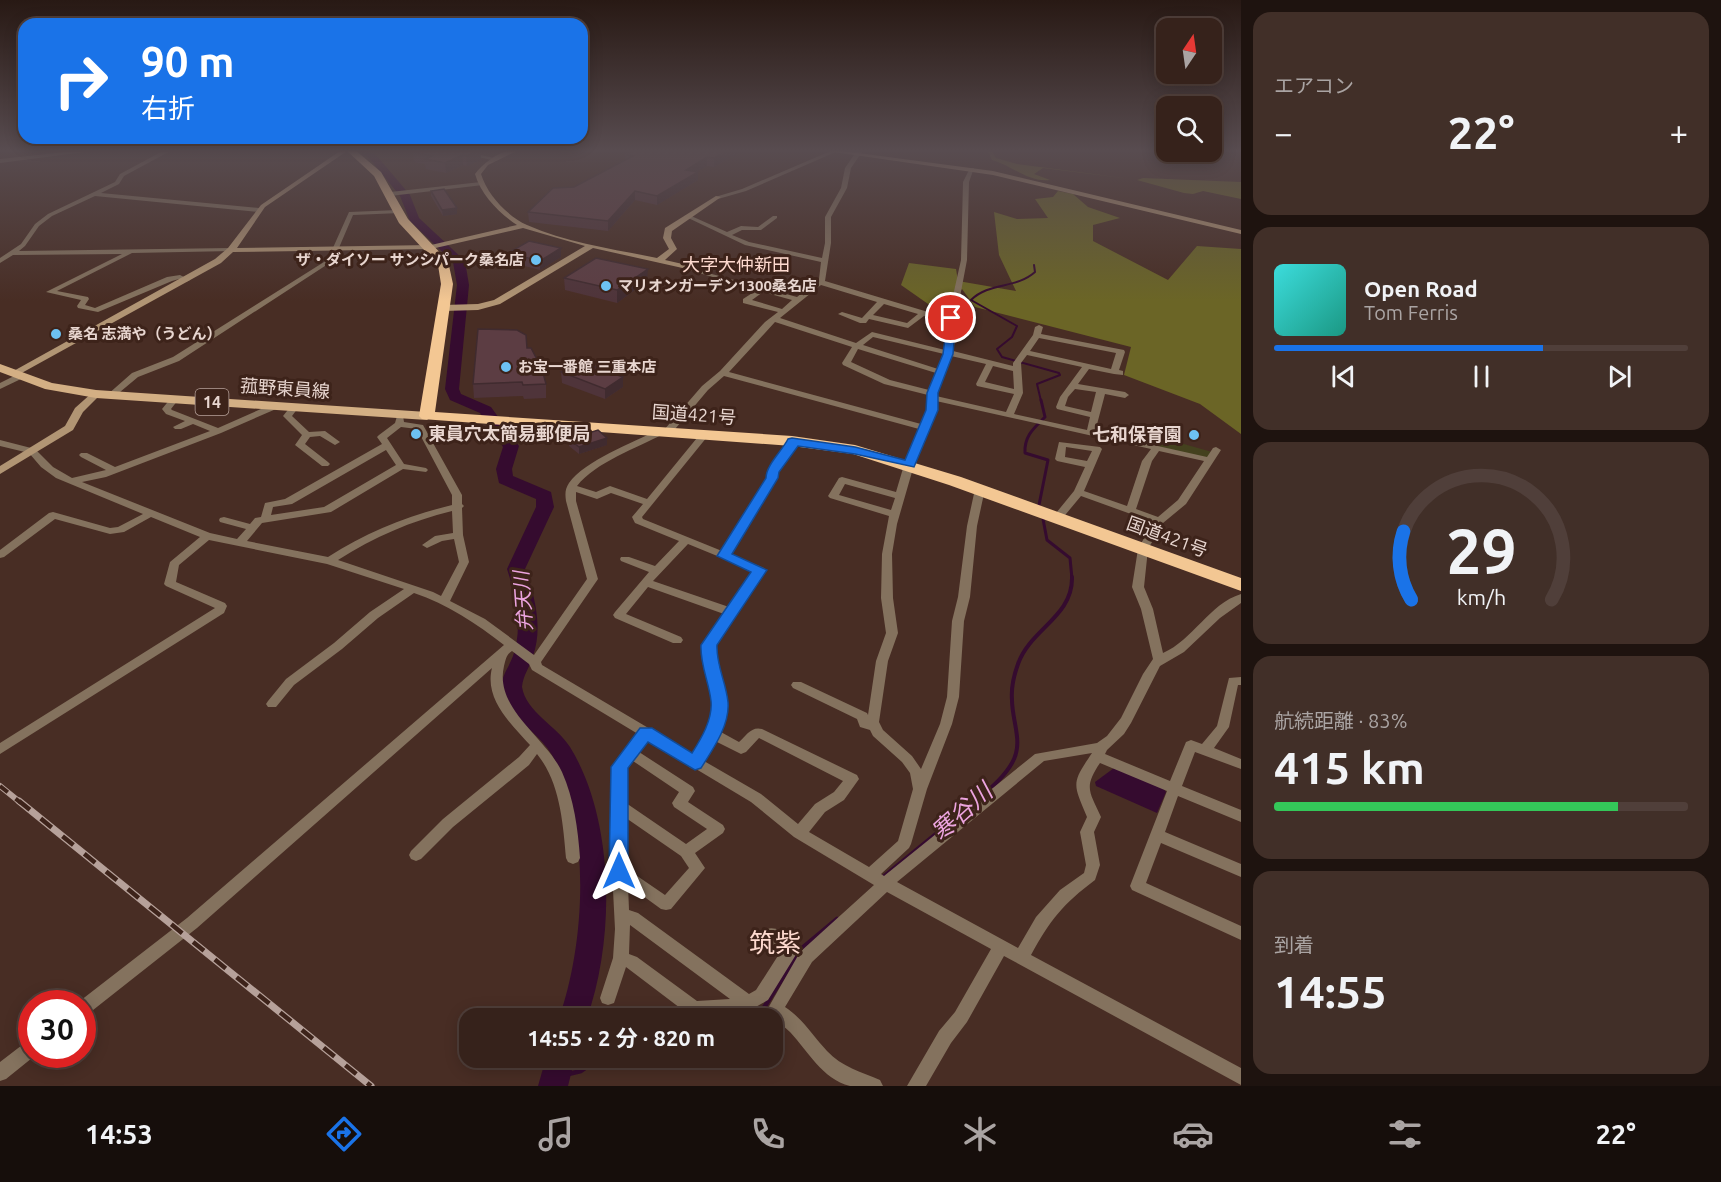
<!DOCTYPE html>
<html lang="ja">
<head>
<meta charset="utf-8">
<style>
	:root { --surface:#36221b; --page:#412f28; --text:#f1f3f6; --muted:#aaa4a3; --line:#503f3a; --accent:#1a73e8 }
	body { margin:0; font-family:Ubuntu,"Noto Sans JP",sans-serif; background:var(--page); color:var(--text); height:100vh; display:flex; flex-direction:column; font-size:22px; white-space:nowrap }
	* { box-sizing:border-box; margin:0 }
	p { font-size:20px; color:var(--muted) }
	.icon { flex:none; width:33px; height:33px; fill:none; stroke:currentColor; stroke-width:2; stroke-linecap:round; stroke-linejoin:round }
	.map { position:relative; flex:1; overflow:hidden }
	.drawer { display:flex; flex-direction:column; gap:12px; padding:12px; background:#1e130f; width:480px }
	.drawer>* { flex:none }
	.banner { position:absolute; left:18px; top:18px; width:570px; height:126px; border-radius:18px; box-shadow:0 3px 15px #0003,0 0 0 2px var(--line); background:#1a73e8; color:#fff; overflow:hidden }
	.needle { width:39px; rotate:13deg }
	.tools { position:absolute; left:1156px; top:18px; display:grid; gap:12px }
	.tools a { display:grid; place-items:center; width:66px; height:66px; border-radius:12px; background:var(--surface); box-shadow:0 3px 15px #0003,0 0 0 2px var(--line); font-size:30px }
	.speed { position:absolute; left:18px; top:990px; display:flex; gap:12px; font-size:30px; font-weight:700; text-align:center }
	.speed>* { display:grid; place-content:center; width:78px; height:78px; border-radius:50%; background:var(--surface); box-shadow:0 3px 15px #0003,0 0 0 2px var(--line); line-height:1 }
	.speed .limit { border:9px solid #d22; background:#fff; color:#111 }
	.pin { position:absolute; display:grid; place-items:center; width:51px; height:51px; color:#fff; margin:-26px; border:3px solid #fff; border-radius:50%; box-shadow:0 2px 6px #0007 }
	.me { position:absolute; width:66px; margin:-33px; rotate:0deg; stroke-linejoin:round; filter:drop-shadow(0 0 4px #0008) }
	.turn { display:flex; align-items:center; gap:21px; height:126px; padding:0 24px; font-size:27px }
	.turn .icon { width:78px; height:78px; stroke-width:2.5 }
	.turn b { display:block; font-size:42px; line-height:51px }
	.big { font-size:45px; font-weight:700; line-height:1.1 }
	.drawer .widget { flex:1; display:flex; flex-direction:column; justify-content:center; gap:9px; min-width:0; padding:0 21px; border-radius:18px; background:var(--page) }
	.drawer .dial { align-items:center; gap:0 }
	.dial svg { height:156px; overflow:visible; fill:none; stroke:var(--line); stroke-width:7; stroke-linecap:round; text-anchor:middle }
	.dial text { fill:var(--text); stroke:none }
	.song { display:flex; align-items:center; gap:18px }
	.cover { width:72px; height:72px; border-radius:9px; background:linear-gradient(135deg,hsl(180 70% 55%),hsl(170 70% 35%)) }
	.played { height:6px; border-radius:3px; background:linear-gradient(90deg,var(--accent) 65%,var(--line) 65%) }
	.keys { display:flex; justify-content:space-around; direction:ltr }
	.heat { display:flex; justify-content:space-between; align-items:center; font-size:33px; direction:ltr }
	.charge { height:9px; border-radius:4px; background:linear-gradient(90deg,#34c759 83%,var(--line) 0) }
	.trip { position:absolute; left:459px; top:1008px; width:324px; height:60px; border-radius:18px; background:var(--surface); box-shadow:0 3px 15px #0003,0 0 0 2px var(--line); font-weight:700; line-height:60px; text-align:center }
	.dock { display:flex; height:96px; justify-content:space-around; align-items:center; background:#160e0b; color:var(--muted) }
	.dock .icon { width:42px; height:42px }
	.dock .on { color:var(--accent) }
	.dock b { font-size:27px; color:var(--text) }
	main { display:flex; flex:1; min-height:0 }
	.map>svg:first-child { display:block }
</style>
</head>
<body>
<main>
<div class="map">
<svg width="1241" height="1086" viewBox="0 0 1241 1086">
	<rect width="100%" height="100%" fill="#482d24"/>
	<!-- green -->
	<polygon fill="#44411e" points="1159,437 1212,452 1209,459 1157,446"/>
	<!-- forest -->
	<g fill="#6b6526">
		<path d="M987 149H990L996 158 1017 164 1131 179 1043 168 1034 174 1050 180C1029 183 1011 165 992 160Z"/>
		<polygon points="1143,178 1241,182 1241,199 1203,191 1193,194 1184,193 1137,180"/>
		<polygon points="1058,191 1073,194 1088,207 1120,218 1093,225 1093,241 1168,280 1197,246 1241,249 1241,434 1200,404 1124,375 1131,347 975,307 962,289 941,313 901,285 909,263 956,269 958,281 1016,291 999,255 994,212 1017,219 1048,218 1035,199 1053,197"/>
	</g>
	<!-- water -->
	<polygon fill="#350b2f" points="1114,768 1163,788 1166,792 1157,813 1096,786 1095,782"/>
	<g fill="none" stroke-linecap="round" stroke-linejoin="round">
		<!-- stream-far3 -->
		<path stroke="#350b2f" stroke-width="2" d="M1034 265 1035 272C1016 289 989 282 971 300L1017 326 1012 337 997 349 1002 357 1059 373 1060 375 1037 384 1041 401"/>
		<!-- stream-far2 -->
		<g stroke="#350b2f" stroke-width="3">
			<path d="M1039 505 1048 460 1025 453C1024 436 1034 428 1045 417L1041 400"/>
			<polyline points="1043,519 1047,540 1070,558 1072,579"/>
		</g>
		<!-- stream-far1 -->
		<path stroke="#350b2f" stroke-width="4" d="M974 803C987 791 1003 779 1012 763 1024 742 1012 722 1012 700 1011 688 1014 675 1018 664 1030 629 1073 617 1072 577"/>
		<!-- stream -->
		<g stroke="#350b2f" stroke-width="4.5">
			<polyline points="956,818 975,801"/>
			<polyline points="881,879 941,830"/>
			<polyline points="702,1018 758,1017 801,949 837,919"/>
			<polyline points="556,1077 581,1071 600,1058"/>
		</g>
		<!-- river -->
		<g fill="#350b2f" fill-rule="evenodd">
			<path d="M356 149H366L376 155 410 195 419 218 465 261 469 285 459 389 461 394 491 407 519 446 512 469 513 476 551 492 554 507 525 569C535 596 543 628 533 656 530 667 523 675 522 687 526 712 557 726 570 747 615 820 615 939 587 1018H559C585 944 592 826 552 755 538 731 505 717 501 687 502 675 509 667 513 656 523 628 516 596 507 569L536 507V499L499 483 496 469 503 447 480 413 450 400 445 389 457 285 453 262 410 221 400 196 370 159Z"/>
			<polygon points="546,1058 575,1058 568,1086 538,1086"/>
		</g>
		<!-- street -->
		<g fill="#84725e" fill-rule="evenodd">
			<polygon points="0,149 6,149 0,152"/>
			<polygon points="93,149 108,149 0,163 0,159"/>
			<polygon points="133,149 174,149 124,176 119,184 101,193 259,208 262,210 259,212 95,196 52,216 39,226 25,246 19,251 231,248 233,249 233,251 132,253 57,291 88,297 89,299 85,305 95,308 167,277 180,275 190,280 186,282 179,279 172,281 98,312 78,308 77,306 81,300 46,292 122,254 13,255 0,263 0,258 21,244 35,224 48,214 115,182 120,174 161,152"/>
			<polygon points="443,149 453,149 499,159 496,161"/>
			<path d="M858 149H864L851 168 847 188 831 217V243L825 281 948 318 961 260 963 182 970 168H974L969 182 967 260 956 318V335L953 351 1013 366V363L1033 335 1035 327 1039 325 1043 327 1041 334 1124 350 1125 352 1119 370 1123 371V375L1114 374 1089 369 1078 384 1125 392 1129 395 1125 398 1105 394 1095 432 1207 457 1213 448 1216 447 1221 450 1186 504 1163 523 1148 549 1144 587 1153 609 1163 653C1193 640 1209 604 1241 594V603L1220 618 1184 652 1160 666 1131 723 1124 734 1107 750 1105 754 1170 781 1186 742 1191 740 1202 744 1217 726 1229 678 1241 677V685H1238L1229 727 1214 748 1241 759V769L1195 752 1182 786 1241 810V822L1178 796 1165 832 1241 864V877L1161 843 1146 883 1241 926V940L1132 890 1130 886 1167 791 1100 763C1083 788 1090 792 1101 817L1094 832 1100 865 1095 880C1063 904 1050 920 1031 955L1241 1068V1085L1004 956 967 1022 951 1043 926 1086H907L939 1031 955 1012 991 949 887 892 812 962 785 1007C803 1019 813 1036 827 1051 842 1067 861 1072 880 1080L883 1086C873 1086 859 1086 850 1086 822 1079 808 1051 790 1032 783 1025 771 1019 767 1010L800 952 874 885 794 837 751 802 696 769 690 768 688 764 648 740 639 752 693 787 695 791 688 802 723 825 725 829 723 833 695 853 705 868 671 909 666 910 661 909 628 885 629 910 638 913 749 994 756 990 781 951 767 939 764 934 767 929C779 925 799 940 797 953L768 1000 754 1008 731 1015 694 1017 688 1014 626 967 614 1003 608 1005 602 1003 600 998 613 958 615 929 612 871 611 772 625 749 628 748 638 734 532 670 529 664 512 651C506 655 506 659 504 666 494 709 546 737 562 772 574 799 578 829 580 858L578 862 573 864 568 862 566 858C563 823 560 782 537 754L529 765 453 827 421 859 416 861 411 859 409 855 411 851 443 819 519 757 530 745C511 724 484 699 492 668L197 928 88 1014 82 1016V1004H76L187 918 504 645C477 624 447 604 414 593L378 618 342 649 294 685 276 707H268L266 704 268 701 286 679 334 643 370 612 404 589 327 564 209 540 179 565 176 582 225 603 227 606 224 613 0 754V743L215 608 166 586 164 584 170 562 200 537 151 517 124 532 110 534 55 519 4 557 0 558V550L49 513 53 512 110 528 118 527 143 514 56 478 41 467 29 453 0 446V440L35 449 53 467 72 478 106 470 81 457 79 455 81 453H87L115 467 210 431 193 424 181 429H175L173 427 185 421 166 414 162 409 171 398H177L178 400 171 409 172 410 218 428 270 405H276V409L221 433 106 477 82 482 210 533 237 539 246 529 220 522 219 520 220 518 224 517 250 524 255 518 261 517 265 503 285 499 382 444 377 437 379 435 395 423 397 416H403L404 422 423 425 462 495V504L464 506 462 508 463 535 469 562 450 601 485 619 534 655 587 579 566 501C565 494 565 489 569 483 584 461 634 442 658 430H664L702 386 720 371 765 322 778 312 743 303V299L757 290 682 268V266L797 297 819 279 821 262 745 245 684 216 689 215 727 232 741 226 758 227 773 216H777V218L761 230H742L732 235 749 242 822 258 825 243V217L841 188 845 168ZM821 285 877 302 862 318 842 312 838 314 860 323H866L869 319 908 328 924 316 948 323V335L945 350 872 332 856 343 780 318ZM763 292 792 300 782 309 752 300ZM884 304 918 314 907 323 873 315ZM775 322 852 347 842 363 843 365 884 384 928 395V409L921 424 729 372ZM873 337 944 354 938 369 863 345ZM1039 338 1116 353 1111 369 1030 351ZM858 349 936 373 929 390 890 380 851 362ZM1027 355 1082 367 1060 397 1056 407 1057 409 1090 417 1087 430 1014 414 1023 393 1021 363ZM951 356 986 364 976 384 977 386 1014 394 1006 412 936 396ZM993 366 1013 371 1014 389 985 382ZM724 376 919 429 904 465 896 492 842 477 839 478 828 496 830 498 889 516 882 554 881 598 886 633 876 661 868 715 867 713 801 682H793L791 685 793 688 857 719 860 727 870 730 873 736 902 762 910 773 913 789 898 841 869 867 809 832 825 812 844 800 859 779 857 775 762 729C751 726 746 736 739 742L719 731C732 699 716 677 715 645L765 570 764 568 730 554 777 478C780 464 793 455 797 441L795 439H789C787 444 785 448 782 453 777 461 769 467 767 478L722 551 643 519 642 517 707 437 709 435 707 433H701L647 499 610 486 596 492 577 486C596 462 637 448 663 434L670 435 708 390ZM1075 389 1096 392 1091 412 1065 406 1068 397ZM936 401 1151 449 1142 461 1127 506 1084 491 1102 449 1100 447 1059 442 1055 459 1057 461 1085 467 1074 491 1052 518 1057 521 1061 520 1081 496 1153 522 1138 549 1132 587 1141 609 1153 659 1143 674 1121 718 1107 736 1097 743 1035 754 884 876 881 874 909 848 911 844 927 789 952 724 959 697 964 621 970 597 977 526 985 489 980 486 975 489 967 526 958 597 952 621 947 697 940 724 921 769 912 756 883 730 879 722 888 661 898 633 893 598 892 554 897 524 914 465 936 409ZM401 427 417 429 452 495V505C407 516 367 532 328 557L247 541 262 523 331 512 403 469 426 472 428 470 426 468 404 464 387 438ZM1066 447 1092 451 1087 461 1065 457ZM386 450 396 465 324 507 271 515 273 507 292 504ZM1159 451 1204 461 1178 500 1158 517 1136 509 1152 461ZM845 484 895 498 891 510 839 495ZM576 492 597 499 611 493 643 504 632 517 635 523 679 541 655 566 629 557H621L620 559 621 561 649 572 615 612 613 615 615 618 673 643H681L683 640 681 637 626 614 648 587 724 614 703 645C704 660 708 673 711 687 715 713 707 733 694 755L542 665 541 662 598 579 576 501ZM452 511 453 533 435 536 422 545 427 548 442 541 454 539 459 562 441 596 433 592 338 560C374 537 411 521 452 511ZM688 544 754 571 729 607 653 581ZM759 738 843 781 834 792 815 804 798 824 761 794 704 761 715 741 741 754 746 752ZM1092 753C1071 784 1073 783 1087 817L1080 832 1086 865 1084 873 1060 890 1036 917 1018 948 897 882 1044 761ZM633 761 679 792 672 803 674 807 707 829 686 844 626 803 625 773ZM626 818 681 856 689 868 665 895 627 869ZM630 925 730 999 697 1001 637 957 629 954Z"/>
			<polygon points="833,150 838,151 746,191 718,199 715,197 742,189"/>
			<polygon points="481,182 484,184 483,185 390,196 387,194 390,192"/>
			<polygon points="398,210 401,212 400,213 353,215 338,250 328,264 179,361 138,377 114,397 108,397 107,395 132,373 173,357 324,262 332,250 349,212"/>
			<polygon points="20,373 24,376 23,378 0,389 0,383"/>
			<polygon points="294,405 298,408 292,416 309,432 325,431 340,442 335,445 320,436 310,437 305,444 328,462 330,464 328,466 322,466 295,445 302,435 283,416 291,406"/>
			<polygon points="32,1040 32,1054 37,1054 6,1079 0,1081 0,1062 26,1042"/>
		</g>
		<!-- secondary -->
		<g fill="#b19574" fill-rule="evenodd">
			<path d="M343 149H350L265 207 237 248 431 245 517 225C499 213 481 195 475 174 485 161 504 148 521 149L488 165 481 174C487 194 507 216 527 225 567 243 614 249 657 258L669 249 663 238 665 228 716 196 721 197 672 231 671 238 677 249 665 260 687 265V269L593 248 500 304 478 310 443 311 439 308 443 305 478 304 494 300 585 246 523 228 431 249 233 252 221 263 18 375 15 376 10 373 215 259 228 248 261 205Z"/>
			<polygon points="813,149 828,149 993,171 1241,230 1241,234 993,175"/>
			<polygon points="96,391 101,394 83,412 73,430 0,474 0,466 65,426 75,408 93,392"/>
		</g>
		<!-- primary -->
		<polygon fill="#d3af84" fill-rule="evenodd" points="0,364 52,383 96,390 427,412 433,416 427,420 96,398 45,389 0,372"/>
		<!-- highway -->
		<polygon fill="#f3c793" fill-rule="evenodd" points="345,149 354,149 381,172 408,219 448,261 453,284 435,412 792,436 855,445 961,477 1241,578 1241,591 949,485 853,454 792,446 422,419 419,416 441,284 438,265 399,223 374,176"/>
		<defs>
			<polyline id="rail-far1" points="0,786 21,803"/>
			<polyline id="rail" points="19,801 371,1086"/>
		</defs>
		<!-- rail-far1 casing -->
		<use href="#rail-far1" stroke="#b6a19a" stroke-width="6"/>
		<!-- rail casing -->
		<use href="#rail" stroke="#b6a19a" stroke-width="7"/>
		<!-- rail-far1 -->
		<use href="#rail-far1" stroke="#3d231a" stroke-width="4" stroke-dasharray="10" stroke-linecap="butt"/>
		<!-- rail -->
		<use href="#rail" stroke="#3d231a" stroke-width="4.5" stroke-dasharray="14" stroke-linecap="butt"/>
	</g>
	<!-- wall -->
	<g fill="#4f343a">
		<polygon points="636,149 741,149 741,151 714,167 707,166 697,171 698,172 698,180 657,205 635,200 608,231 529,222 528,212 625,160 625,154"/>
		<polygon points="480,150 481,160 467,166 463,165 446,173 426,169 425,164 414,162 413,152"/>
		<polygon points="431,191 457,208 457,214 443,216 431,196"/>
		<polygon points="561,248 561,257 540,270 509,262 508,253"/>
		<polygon points="564,278 647,281 617,303 565,290"/>
		<polygon points="527,348 546,384 546,398 524,399 523,396 474,398 473,384"/>
		<polygon points="561,372 623,377 623,387 605,399 562,383"/>
		<polygon points="607,438 607,445 579,454 569,446 569,439"/>
	</g>
	<!-- shaded-wall -->
	<g fill="#402b2f">
		<polygon points="731,149 741,149 741,151 714,167 714,158"/>
		<polygon points="480,150 481,160 467,166 466,156"/>
		<polygon points="462,155 463,165 446,173 445,163"/>
		<polygon points="707,157 707,166 686,178 686,170"/>
		<polygon points="698,172 698,180 657,205 657,196"/>
		<polygon points="635,191 635,200 608,231 608,221"/>
		<polygon points="457,208 457,214 443,216 442,210"/>
		<polygon points="561,248 561,257 540,270 540,261"/>
		<polygon points="648,269 647,281 617,303 617,290"/>
		<polygon points="623,377 623,387 605,399 605,389"/>
		<polygon points="607,438 607,445 579,454 579,447"/>
	</g>
	<!-- building -->
	<g fill="#5c3d43" stroke="#402b2f" stroke-width="1.5">
		<polygon points="420,149 476,149 480,150 466,156 462,155 445,163 425,159 432,156 413,152"/>
		<polygon points="636,149 731,149 714,158 707,157 686,170 698,172 657,196 635,191 608,221 528,212 553,188 574,187 633,156 625,154"/>
		<polygon points="444,189 457,208 442,210 431,191"/>
		<polygon points="529,241 561,248 540,261 508,253"/>
		<polygon points="596,258 648,269 617,290 564,278"/>
		<polygon points="478,329 517,330 526,335 527,348 531,348 542,369 546,384 523,385 522,382 473,384"/>
		<polygon points="581,362 623,377 605,389 561,372"/>
		<polygon points="598,430 607,438 579,447 569,439"/>
	</g>
	<!-- sky -->
	<linearGradient id="sky" x2="0" y2="1"><stop stop-color="#281914"/><stop offset="0.5" stop-color="#584c50"/><stop offset="1" stop-color="#584c50" stop-opacity="0"/></linearGradient>
	<rect width="1241" height="301" fill="url(#sky)"/>
	<!-- route -->
	<path fill="#1a73e8" stroke="#114b97" stroke-width="1.5" d="M948 315 956 318 953 354 938 393V410L914 467 855 454 798 446 779 472 778 478 732 554 767 570 717 645C716 665 726 682 728 702 730 725 713 749 701 768L695 770 648 742 628 768V871L626 876 619 879 612 876 609 871 611 767 640 728H652L692 753C701 739 713 719 711 701 709 682 700 665 701 645L751 572 717 556 766 478C766 465 782 451 788 439L792 438 855 447 905 460 926 410 927 393 943 354Z"/>
	<!-- markers -->
	<g fill="#6dc2f3" stroke="#3d231a" stroke-width="2">
		<circle cx="536" cy="260" r="6"/>
		<circle cx="606" cy="286" r="6"/>
		<circle cx="56" cy="334" r="6"/>
		<circle cx="506" cy="367" r="6"/>
		<circle cx="416" cy="434" r="6"/>
		<circle cx="1194" cy="435" r="6"/>
	</g>
	<g text-anchor="middle" stroke-width="6" stroke-linejoin="round" paint-order="stroke">
		<!-- far-poi labels -->
		<g font-size="15" font-weight="bold" fill="#e8d6d0" stroke="#3d231a" text-anchor="start">
			<text x="524" y="265" text-anchor="end">ザ・ダイソー サンシパーク桑名店</text>
			<text x="618" y="291">マリオンガーデン1300桑名店</text>
			<text x="68" y="339">桑名 志満や（うどん）</text>
			<text x="518" y="372">お宝一番館 三重本店</text>
		</g>
		<!-- shield labels -->
		<rect fill="#3d231a" stroke="#b5a099" stroke-width="1.5" x="195.5" y="389" width="33" height="26" rx="4.5"/>
		<g font-size="16" font-weight="bold" fill="#e8d6d0">
			<text x="212" y="408">14</text>
		</g>
		<!-- far-quarter labels -->
		<g font-size="18" fill="#fedacf" stroke="#3d231a">
			<text x="736" y="271">大字大仲新田</text>
		</g>
		<!-- street labels -->
		<g font-size="18" fill="#e8d6d0" stroke="#3d231a">
			<text transform="translate(285 389) rotate(4)" y="6">菰野東員線</text>
			<text transform="translate(694 415) rotate(4)" y="6">国道421号</text>
			<text transform="translate(1167 537) rotate(20)" y="6">国道421号</text>
		</g>
		<!-- poi labels -->
		<g font-size="18" font-weight="bold" fill="#e8d6d0" stroke="#3d231a" text-anchor="start">
			<text x="428" y="440">東員穴太簡易郵便局</text>
			<text x="1182" y="441" text-anchor="end">七和保育園</text>
		</g>
		<!-- water labels -->
		<g font-size="20" font-style="italic" fill="#eca4df" stroke="#3d231a">
			<text transform="translate(523 601) rotate(-94)" y="7">弁天川</text>
		</g>
		<!-- near-water labels -->
		<g font-size="24" font-style="italic" fill="#eca4df" stroke="#3d231a">
			<text transform="translate(962 812) rotate(-42)" y="8">寒谷川</text>
		</g>
		<!-- near-quarter labels -->
		<g font-size="26" fill="#fedacf" stroke="#3d231a">
			<text x="775" y="952">筑紫</text>
		</g>
	</g>
</svg>
<div class="tools">
<a><svg class="needle" viewBox="-14 -14 28 28"><path d="M0-13l5 13h-10z" fill="#e53935"/><path d="M0 13l5-13h-10z" fill="#aaa4a3"/></svg></a>
<a><svg class="icon" aria-label="search" viewBox="0 0 24 24"><circle cx="10" cy="10" r="6"/><path d="M15 15l6 6"/></svg></a>
</div>
<div class="speed"><div class="limit">30</div></div>
<div class="pin" style="left:951px;top:318px;background:#d93025"><svg class="icon" aria-label="arrive" viewBox="0 0 24 24"><path d="M6 21V4h12l-3 4 3 4H6"/></svg></div>
<svg class="me" style="left:619px;top:871px" viewBox="-20 -20 40 40"><path d="M0-17L14 15 0 8-14 15z" fill="#1a73e8" stroke="#fff" stroke-width="4"/></svg>
<div class="trip">14:55 · 2 分 · 820 m</div>
<div class="banner">
<div class="turn"><svg class="icon" aria-label="right" viewBox="0 0 24 24"><path d="M7 20v-9h11M14 6l5 5-5 5"/></svg><div><b>90 m</b>右折</div></div>
</div>
</div>
<section class="drawer">
<div class="widget"><p>エアコン</p>
<div class="heat"><a>−</a><b class="big">22°</b><a>+</a></div>
</div>
<div class="widget">
<div class="song"><i class="cover"></i><div><b>Open Road</b><p>Tom Ferris</p></div></div>
<div class="played"></div>
<div class="keys"><svg class="icon" aria-label="previous" viewBox="0 0 24 24"><path d="M18 5L8 12l10 7zM5 5v14"/></svg><svg class="icon" aria-label="pause" viewBox="0 0 24 24"><path d="M8 5v14M16 5v14"/></svg><svg class="icon" aria-label="next" viewBox="0 0 24 24"><path d="M6 5l10 7-10 7zM19 5v14"/></svg></div>
</div>
<div class="widget dial"><svg viewBox="0 0 100 80">
<path d="M14 69A42 42 0 1 1 86 69"/>
<path d="M14 69A42 42 0 0 1 10 34" stroke="#1a73e8"/>
<text x="50" y="56" font-size="32" font-weight="700">29</text>
<text x="50" y="72" font-size="11">km/h</text>
</svg></div>
<div class="widget"><p>航続距離 · 83%</p><b class="big">415 km</b><div class="charge"></div></div>
<div class="widget"><p>到着</p><b class="big">14:55</b></div>
</section>
</main>
<nav class="dock">
<b>14:53</b>
<svg class="icon on" aria-label="directions" viewBox="0 0 24 24"><path d="M12 3l9 9-9 9-9-9zM9 14v-3h6M13 9l2 2-2 2"/></svg>
<svg class="icon" aria-label="music" viewBox="0 0 24 24"><path d="M9 18V5l10-2v13"/><circle cx="6" cy="18" r="3"/><circle cx="16" cy="16" r="3"/></svg>
<svg class="icon" aria-label="phone" viewBox="0 0 24 24"><path d="M5 4h4l2 5-3 2q2 4 5 5l2-3 5 2v4C11 20 4 13 5 4z"/></svg>
<svg class="icon" aria-label="climate" viewBox="0 0 24 24"><path d="M12 3v18M4 7l16 10M4 17L20 7"/></svg>
<svg class="icon" aria-label="car" viewBox="0 0 24 24"><path d="M5 17H2v-5l4-1 3-4h7l3 4 3 1v5h-3M9 17h6M6 11h13"/><circle cx="7" cy="17" r="2"/><circle cx="17" cy="17" r="2"/></svg>
<svg class="icon" aria-label="filters" viewBox="0 0 24 24"><path d="M4 7h16M4 17h16"/><circle cx="9" cy="7" r="2"/><circle cx="15" cy="17" r="2"/></svg>
<b>22°</b>
</nav>
</body>
</html>
